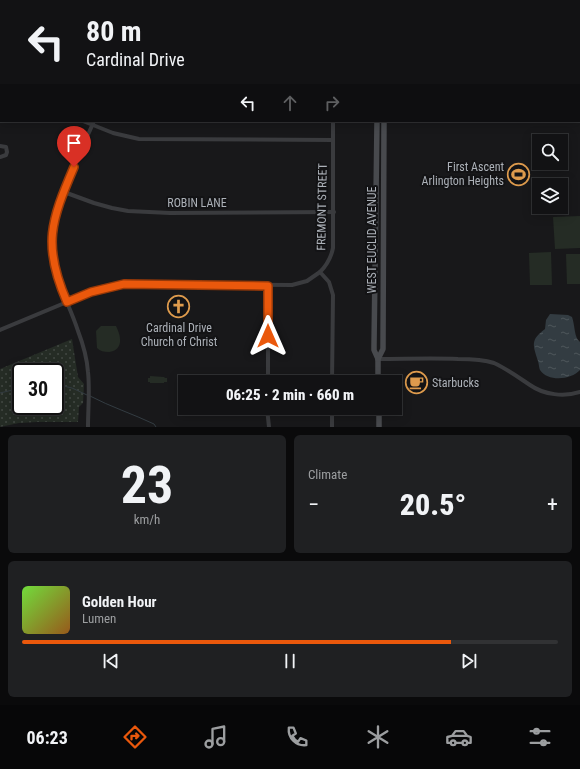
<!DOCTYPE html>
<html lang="en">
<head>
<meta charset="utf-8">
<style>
	:root { --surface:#121214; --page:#1f2022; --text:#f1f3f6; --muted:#9c9ea0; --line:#313234; --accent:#ea580c }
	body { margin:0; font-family:"Roboto Condensed",sans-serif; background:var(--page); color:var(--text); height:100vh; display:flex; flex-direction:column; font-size:15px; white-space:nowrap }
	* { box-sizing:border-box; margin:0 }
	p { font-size:13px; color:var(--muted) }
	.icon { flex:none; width:22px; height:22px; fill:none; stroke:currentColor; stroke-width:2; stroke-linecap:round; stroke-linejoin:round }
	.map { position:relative; height:427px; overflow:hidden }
	.sheet { display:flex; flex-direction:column; gap:8px; padding:8px; background:#0a0a0b; flex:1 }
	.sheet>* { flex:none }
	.guide { position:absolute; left:0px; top:0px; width:580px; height:122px; box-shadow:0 2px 10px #0003,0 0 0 1px var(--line); background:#121214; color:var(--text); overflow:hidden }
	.buttons { position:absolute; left:532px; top:134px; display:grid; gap:8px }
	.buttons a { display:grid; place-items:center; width:36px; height:36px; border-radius:0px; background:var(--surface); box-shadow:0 2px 10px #0003,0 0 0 1px var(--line); font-size:20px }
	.speed { position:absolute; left:12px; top:363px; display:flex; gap:8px; font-size:20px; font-weight:700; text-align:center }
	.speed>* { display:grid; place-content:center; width:52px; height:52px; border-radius:50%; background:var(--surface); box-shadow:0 2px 10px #0003,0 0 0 1px var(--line); line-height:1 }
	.speed .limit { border:2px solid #111; border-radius:6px; background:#fff; color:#111 }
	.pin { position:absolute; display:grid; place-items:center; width:34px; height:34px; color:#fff; margin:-41px -17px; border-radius:50% 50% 50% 0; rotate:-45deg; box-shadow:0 0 4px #0007 }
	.pin .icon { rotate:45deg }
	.me { position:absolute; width:44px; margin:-22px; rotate:0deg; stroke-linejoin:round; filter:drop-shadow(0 0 3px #0008) }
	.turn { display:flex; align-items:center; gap:14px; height:84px; padding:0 20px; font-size:18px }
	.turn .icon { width:52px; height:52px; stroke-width:2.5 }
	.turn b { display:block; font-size:28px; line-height:34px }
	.lanes { display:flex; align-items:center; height:38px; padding:0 20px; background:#0003; justify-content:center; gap:20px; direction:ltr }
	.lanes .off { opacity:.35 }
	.big { font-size:30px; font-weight:800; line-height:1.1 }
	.sheet .card { flex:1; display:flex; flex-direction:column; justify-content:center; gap:6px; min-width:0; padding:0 14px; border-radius:6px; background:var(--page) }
	.sheet .dial { align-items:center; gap:0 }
	.dial b { font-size:52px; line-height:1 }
	.song { display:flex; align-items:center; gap:12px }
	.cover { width:48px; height:48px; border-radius:6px; background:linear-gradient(135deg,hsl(100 70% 55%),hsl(30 70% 35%)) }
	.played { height:4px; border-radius:2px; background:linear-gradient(90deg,var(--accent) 80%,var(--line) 80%) }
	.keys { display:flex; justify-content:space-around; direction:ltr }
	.heat { display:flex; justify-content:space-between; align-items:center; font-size:22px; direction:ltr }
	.sheet .tiles { flex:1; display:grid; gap:8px; grid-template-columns:1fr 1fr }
	.card:last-child { grid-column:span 2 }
	.trip { position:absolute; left:178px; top:375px; width:224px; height:40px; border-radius:0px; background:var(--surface); box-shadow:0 2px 10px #0003,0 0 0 1px var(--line); font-weight:800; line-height:40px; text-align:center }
	.tabs { display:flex; height:64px; justify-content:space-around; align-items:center; background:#070708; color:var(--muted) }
	.tabs .icon { width:28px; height:28px }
	.tabs .selected { color:var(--accent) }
	.tabs b { font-size:18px; color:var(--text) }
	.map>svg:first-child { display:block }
</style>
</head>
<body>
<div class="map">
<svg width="580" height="427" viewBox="0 0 580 427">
	<defs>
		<pattern id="grass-dots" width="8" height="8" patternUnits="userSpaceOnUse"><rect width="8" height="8" fill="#252c25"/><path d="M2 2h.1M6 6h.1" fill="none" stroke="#424843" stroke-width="1.8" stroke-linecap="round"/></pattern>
		<pattern id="water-ripples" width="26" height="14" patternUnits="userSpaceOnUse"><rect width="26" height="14" fill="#333c42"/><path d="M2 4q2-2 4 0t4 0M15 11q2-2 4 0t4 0" fill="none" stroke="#4e565b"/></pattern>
	</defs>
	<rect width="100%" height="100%" fill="#18181a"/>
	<!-- grass -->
	<path fill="url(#grass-dots)" fill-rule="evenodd" d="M72 339 78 377 84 384 83 403 79 407 78 422H37L19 423 0 427V369ZM21 372H55V406H21Z"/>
	<!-- garden -->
	<g fill="#252c25">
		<polygon points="580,216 580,248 555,249 553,217"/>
		<polygon points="551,252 552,285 530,285 529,253"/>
		<polygon points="566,254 580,254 580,284 567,284"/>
		<path d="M101 326H116C121 336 124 350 109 352 104 352 100 351 97 348L96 331Z"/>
		<polygon points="150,376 164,377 165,378 167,378 167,382 164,382 164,383 150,383 150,382 148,382 148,378 150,378"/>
	</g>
	<!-- water -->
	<path fill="url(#water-ripples)" d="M550 314 568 315 572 317C575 325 574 338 580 342V370C571 380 548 382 540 370 539 368 539 364 538 361 533 345 530 340 545 329L546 320Z"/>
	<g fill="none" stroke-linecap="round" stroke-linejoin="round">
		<!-- stream -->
		<g stroke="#333c42" stroke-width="1">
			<polyline points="55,384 72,388 87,395"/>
			<polyline points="0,393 21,388"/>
			<path d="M90 396C111 407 133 414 154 424L156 427"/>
		</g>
		<!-- street -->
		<g stroke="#3a3b3e" stroke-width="4">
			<polyline points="446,0 446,1"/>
			<polyline points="537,0 537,1"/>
			<polyline points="142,1 142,0"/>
			<polyline points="316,1 316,0"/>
			<polyline points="407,1 408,0"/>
			<polyline points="491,1 491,0"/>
			<polyline points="0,65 1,66"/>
			<polyline points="83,121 113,133 139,139 333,140"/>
			<polyline points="0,146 6,147 7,152 6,155 0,157"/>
			<polyline points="64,192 94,203 112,208 128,211 170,213 334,212"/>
			<polyline points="0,330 91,292 124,284 292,285 307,281 320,272"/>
			<path d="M378 359C405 359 431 358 458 359 470 359 482 359 494 363 507 369 518 377 530 385 544 395 564 397 580 392"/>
			<polyline points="268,382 268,285"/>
			<path d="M332 382 333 295 329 282 320 272C327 265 331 258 333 248V121"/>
			<polyline points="267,408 269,427"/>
			<path d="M88 427C88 409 90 390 88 372 87 358 83 344 78 331 69 302 51 275 51 244 51 205 79 157 94 121"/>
			<polyline points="332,427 332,408"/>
		</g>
		<!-- secondary -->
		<g stroke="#484a4e" stroke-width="5.5">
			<polyline points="40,0 42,1"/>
			<polyline points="380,1 380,0"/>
			<polyline points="579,65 580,65"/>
			<polyline points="377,121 374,346 374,350 378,359 378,382"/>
			<polyline points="378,359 383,349 384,121"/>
			<polyline points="379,427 379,408"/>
		</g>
		<!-- highway -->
		<polyline stroke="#666a6f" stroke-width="7" points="393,1 393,0"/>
	</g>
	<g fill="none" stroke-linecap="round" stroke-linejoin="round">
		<defs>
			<path id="route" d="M74 167C51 221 42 245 67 302L91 292 124 284 268 286V336"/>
		</defs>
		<!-- route casing -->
		<use href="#route" stroke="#983908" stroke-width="10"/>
		<!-- route -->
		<use href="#route" stroke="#ea580c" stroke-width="7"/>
	</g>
	<!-- icons -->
	<defs>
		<symbol id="stadium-ring" viewBox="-11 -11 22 22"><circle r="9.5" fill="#131315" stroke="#de9b4d" stroke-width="1.5"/><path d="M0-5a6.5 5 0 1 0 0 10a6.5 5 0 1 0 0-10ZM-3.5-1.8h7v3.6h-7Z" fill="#de9b4d"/></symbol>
		<symbol id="church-ring" viewBox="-11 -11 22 22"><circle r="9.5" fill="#131315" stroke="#de9b4d" stroke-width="1.5"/><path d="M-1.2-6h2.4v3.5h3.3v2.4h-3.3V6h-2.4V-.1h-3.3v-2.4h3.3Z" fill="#de9b4d"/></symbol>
		<symbol id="cafe-ring" viewBox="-11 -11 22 22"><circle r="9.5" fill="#131315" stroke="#de9b4d" stroke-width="1.5"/><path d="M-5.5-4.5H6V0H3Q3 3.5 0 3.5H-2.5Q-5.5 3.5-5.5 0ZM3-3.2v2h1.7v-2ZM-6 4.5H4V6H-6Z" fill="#de9b4d"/></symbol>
	</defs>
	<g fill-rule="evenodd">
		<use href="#stadium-ring" x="506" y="162" width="25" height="25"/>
		<use href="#church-ring" x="166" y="294" width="25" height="25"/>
		<use href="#cafe-ring" x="404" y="370" width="25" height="25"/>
	</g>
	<g text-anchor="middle" stroke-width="4" stroke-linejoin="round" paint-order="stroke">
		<!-- poi labels -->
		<g font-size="12" fill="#acb1b8" stroke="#131315" text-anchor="end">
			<text x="504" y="171">First Ascent<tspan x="504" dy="14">Arlington Heights</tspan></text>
			<text x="179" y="332" text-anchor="middle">Cardinal Drive<tspan x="179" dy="14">Church of Christ</tspan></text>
			<text x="432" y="387" text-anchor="start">Starbucks</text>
		</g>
		<!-- street labels -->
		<g font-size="12" fill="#acb1b8" stroke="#131315">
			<text x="197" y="207">ROBIN LANE</text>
			<text transform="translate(322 207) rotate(-89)" y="4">FREMONT STREET</text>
			<text transform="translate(372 240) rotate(-90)" y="4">WEST EUCLID AVENUE</text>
		</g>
	</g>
</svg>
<div class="buttons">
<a><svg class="icon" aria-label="search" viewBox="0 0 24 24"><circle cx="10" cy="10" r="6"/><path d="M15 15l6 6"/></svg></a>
<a><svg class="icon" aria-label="layers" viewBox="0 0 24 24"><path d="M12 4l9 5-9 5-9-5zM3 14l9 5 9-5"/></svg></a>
</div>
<div class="speed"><div class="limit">30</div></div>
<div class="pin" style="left:74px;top:167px;background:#d93025"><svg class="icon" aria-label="arrive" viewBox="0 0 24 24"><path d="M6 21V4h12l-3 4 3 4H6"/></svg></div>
<svg class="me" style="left:268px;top:336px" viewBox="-20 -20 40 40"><path d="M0-17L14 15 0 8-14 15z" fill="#ea580c" stroke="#fff" stroke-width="4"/></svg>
<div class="trip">06:25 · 2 min · 660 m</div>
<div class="guide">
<div class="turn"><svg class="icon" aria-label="left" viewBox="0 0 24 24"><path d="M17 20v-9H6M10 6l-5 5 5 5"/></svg><div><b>80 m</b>Cardinal Drive</div></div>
<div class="lanes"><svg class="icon" aria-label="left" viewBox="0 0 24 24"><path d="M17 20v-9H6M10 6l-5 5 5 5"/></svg><svg class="icon off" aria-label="ahead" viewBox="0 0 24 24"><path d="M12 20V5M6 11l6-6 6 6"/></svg><svg class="icon off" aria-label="right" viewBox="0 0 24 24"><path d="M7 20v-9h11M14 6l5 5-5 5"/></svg></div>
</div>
</div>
<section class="sheet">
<div class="tiles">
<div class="card dial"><b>23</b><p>km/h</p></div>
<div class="card"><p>Climate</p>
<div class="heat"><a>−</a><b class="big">20.5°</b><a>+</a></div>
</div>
<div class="card">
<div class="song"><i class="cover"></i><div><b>Golden Hour</b><p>Lumen</p></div></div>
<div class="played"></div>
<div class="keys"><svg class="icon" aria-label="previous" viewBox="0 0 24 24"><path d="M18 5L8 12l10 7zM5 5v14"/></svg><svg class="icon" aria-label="pause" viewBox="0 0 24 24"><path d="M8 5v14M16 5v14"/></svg><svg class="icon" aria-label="next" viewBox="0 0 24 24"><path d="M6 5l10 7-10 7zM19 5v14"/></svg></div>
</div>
</div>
</section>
<nav class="tabs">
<b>06:23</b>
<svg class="icon selected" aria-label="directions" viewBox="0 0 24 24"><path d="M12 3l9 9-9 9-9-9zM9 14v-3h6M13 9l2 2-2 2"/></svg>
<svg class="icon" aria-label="music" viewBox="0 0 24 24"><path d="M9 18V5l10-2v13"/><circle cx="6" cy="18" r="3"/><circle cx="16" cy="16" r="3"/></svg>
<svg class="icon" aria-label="phone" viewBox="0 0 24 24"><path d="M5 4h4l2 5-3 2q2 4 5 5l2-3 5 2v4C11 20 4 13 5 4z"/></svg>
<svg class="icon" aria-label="climate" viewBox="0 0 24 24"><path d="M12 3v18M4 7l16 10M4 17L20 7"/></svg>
<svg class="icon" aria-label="car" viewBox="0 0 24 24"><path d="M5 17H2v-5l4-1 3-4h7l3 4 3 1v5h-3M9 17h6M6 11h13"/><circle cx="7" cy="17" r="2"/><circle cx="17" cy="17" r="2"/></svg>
<svg class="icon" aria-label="filters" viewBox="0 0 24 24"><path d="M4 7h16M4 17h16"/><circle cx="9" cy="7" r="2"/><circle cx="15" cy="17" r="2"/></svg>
</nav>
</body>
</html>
